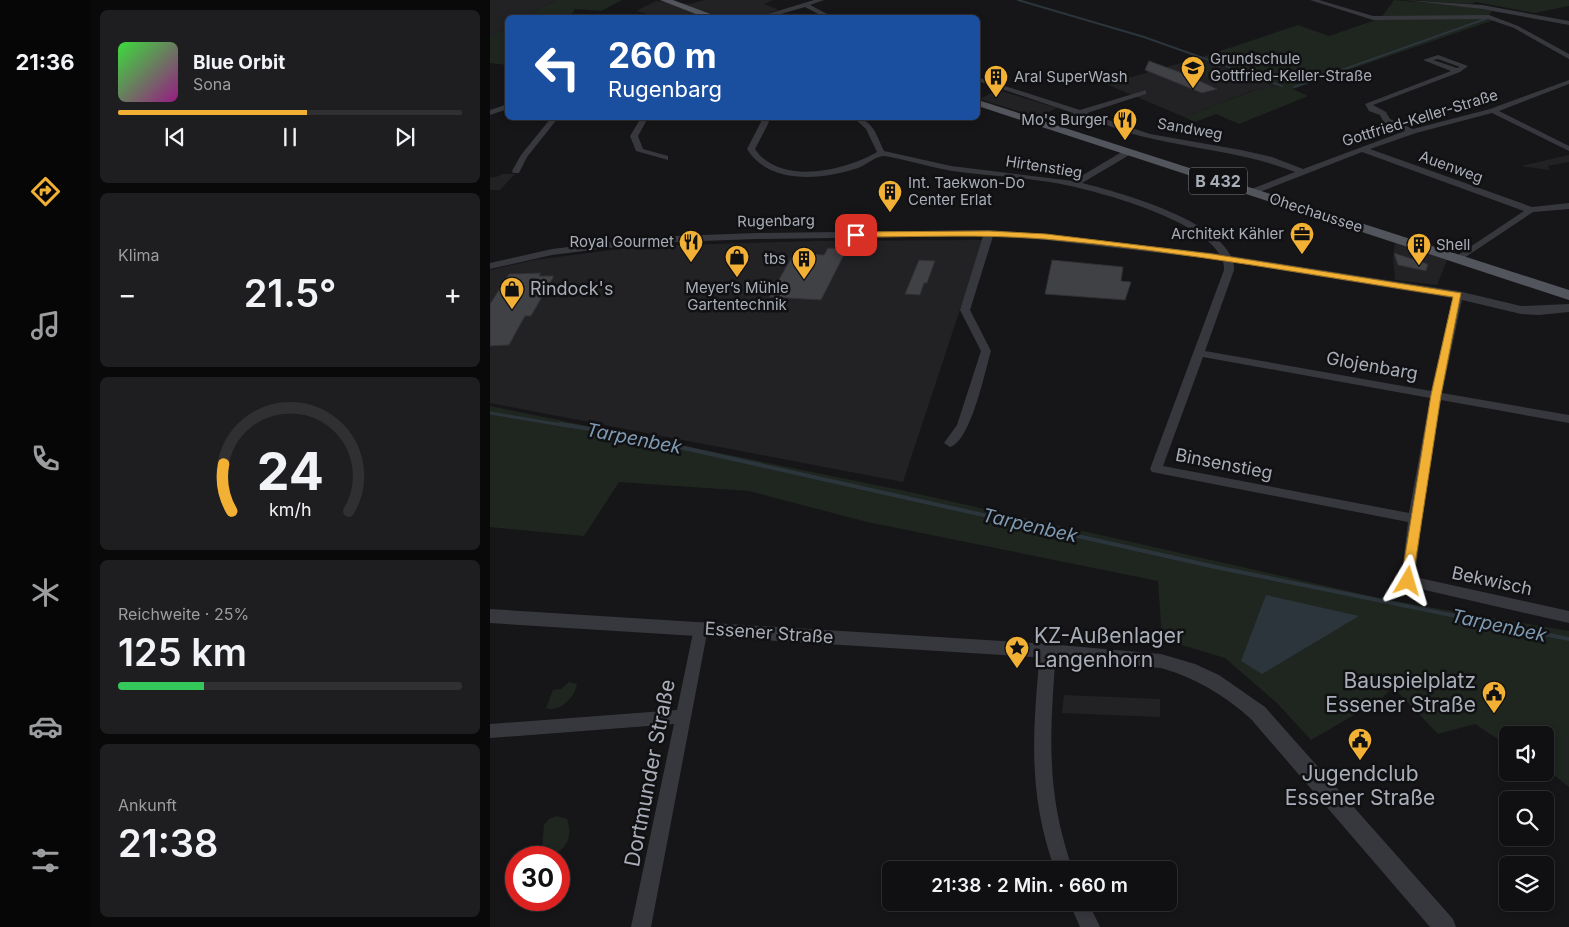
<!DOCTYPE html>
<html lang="de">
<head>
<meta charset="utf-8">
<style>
	:root { --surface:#101012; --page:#1e1e20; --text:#f1f3f6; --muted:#9c9d9f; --line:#303032; --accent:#f2b134 }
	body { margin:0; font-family:Inter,sans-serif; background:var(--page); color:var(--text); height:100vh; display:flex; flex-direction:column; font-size:19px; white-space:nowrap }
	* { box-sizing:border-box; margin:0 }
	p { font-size:16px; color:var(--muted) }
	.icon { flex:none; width:28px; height:28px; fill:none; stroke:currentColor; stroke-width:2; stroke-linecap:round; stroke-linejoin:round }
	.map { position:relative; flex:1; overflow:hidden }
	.details { display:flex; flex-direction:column; gap:10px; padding:10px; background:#09090a; width:400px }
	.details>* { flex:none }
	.banner { position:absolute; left:15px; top:15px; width:475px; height:105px; border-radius:8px; box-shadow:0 2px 8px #0003,0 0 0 1px var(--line); background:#1a4fa0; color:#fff; overflow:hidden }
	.fabs { position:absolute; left:1009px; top:726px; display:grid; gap:10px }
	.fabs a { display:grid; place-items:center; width:55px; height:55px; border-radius:8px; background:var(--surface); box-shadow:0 2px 8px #0003,0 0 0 1px var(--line); font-size:25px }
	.speed { position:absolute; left:15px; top:846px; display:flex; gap:10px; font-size:25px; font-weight:700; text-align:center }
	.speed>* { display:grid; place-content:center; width:65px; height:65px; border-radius:50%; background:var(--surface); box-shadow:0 2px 8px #0003,0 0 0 1px var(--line); line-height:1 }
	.speed .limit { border:8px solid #d22; background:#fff; color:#111 }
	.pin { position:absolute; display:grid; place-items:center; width:42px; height:42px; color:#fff; margin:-21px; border-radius:10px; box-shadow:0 2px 8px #0006 }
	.me { position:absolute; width:55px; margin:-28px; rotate:7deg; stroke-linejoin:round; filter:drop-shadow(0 0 4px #0008) }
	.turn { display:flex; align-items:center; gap:18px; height:105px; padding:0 20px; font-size:22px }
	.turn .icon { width:65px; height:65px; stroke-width:2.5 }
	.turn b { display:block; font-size:35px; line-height:42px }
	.big { font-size:38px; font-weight:600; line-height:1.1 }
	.details .card { flex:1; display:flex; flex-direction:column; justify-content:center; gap:8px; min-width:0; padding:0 18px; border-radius:8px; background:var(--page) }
	.details .dial { align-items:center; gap:0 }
	.dial svg { height:130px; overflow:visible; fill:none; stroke:var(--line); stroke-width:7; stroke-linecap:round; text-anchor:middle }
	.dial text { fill:var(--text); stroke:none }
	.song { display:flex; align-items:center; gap:15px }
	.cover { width:60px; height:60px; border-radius:8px; background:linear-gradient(135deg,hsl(120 70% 55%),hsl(310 70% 35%)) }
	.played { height:5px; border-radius:2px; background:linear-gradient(90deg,var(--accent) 55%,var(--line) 55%) }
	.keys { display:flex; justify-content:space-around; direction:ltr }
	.heat { display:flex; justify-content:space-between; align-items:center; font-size:28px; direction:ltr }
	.charge { height:8px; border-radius:4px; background:linear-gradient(90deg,#34c759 25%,var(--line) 0) }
	.trip { position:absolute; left:392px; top:861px; width:295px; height:50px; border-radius:8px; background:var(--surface); box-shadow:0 2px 8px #0003,0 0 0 1px var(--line); font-weight:600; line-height:50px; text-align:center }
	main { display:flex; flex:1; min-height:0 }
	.menu { display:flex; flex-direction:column; width:90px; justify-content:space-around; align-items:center; background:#060607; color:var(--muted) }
	.menu .icon { width:35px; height:35px }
	.menu .active { color:var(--accent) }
	.menu b { font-size:22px; color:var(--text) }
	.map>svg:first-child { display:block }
</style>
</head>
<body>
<main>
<nav class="menu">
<b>21:36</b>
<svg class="icon active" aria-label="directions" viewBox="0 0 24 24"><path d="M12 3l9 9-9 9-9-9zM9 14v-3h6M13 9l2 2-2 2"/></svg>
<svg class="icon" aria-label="music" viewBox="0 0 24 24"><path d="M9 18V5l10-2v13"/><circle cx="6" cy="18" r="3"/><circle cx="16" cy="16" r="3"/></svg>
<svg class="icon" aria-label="phone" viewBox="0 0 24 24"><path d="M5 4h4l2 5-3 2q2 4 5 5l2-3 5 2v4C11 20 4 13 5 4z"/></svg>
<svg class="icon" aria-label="climate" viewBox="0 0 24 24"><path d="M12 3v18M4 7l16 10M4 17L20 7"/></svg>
<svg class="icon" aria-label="car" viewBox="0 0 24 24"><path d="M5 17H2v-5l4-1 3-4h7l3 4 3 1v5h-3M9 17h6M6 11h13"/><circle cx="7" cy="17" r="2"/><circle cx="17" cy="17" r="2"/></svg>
<svg class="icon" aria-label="filters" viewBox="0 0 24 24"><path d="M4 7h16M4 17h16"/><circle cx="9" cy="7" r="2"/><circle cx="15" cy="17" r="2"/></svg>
</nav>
<section class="details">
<div class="card">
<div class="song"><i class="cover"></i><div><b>Blue Orbit</b><p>Sona</p></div></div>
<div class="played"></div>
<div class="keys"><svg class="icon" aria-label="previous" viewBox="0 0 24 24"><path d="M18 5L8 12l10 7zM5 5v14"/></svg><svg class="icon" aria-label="pause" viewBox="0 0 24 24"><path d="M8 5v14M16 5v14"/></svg><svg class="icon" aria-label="next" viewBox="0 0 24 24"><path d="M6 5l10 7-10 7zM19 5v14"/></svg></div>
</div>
<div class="card"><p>Klima</p>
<div class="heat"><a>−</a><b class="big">21.5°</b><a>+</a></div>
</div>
<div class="card dial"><svg viewBox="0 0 100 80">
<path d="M14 69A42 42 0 1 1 86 69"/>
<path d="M14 69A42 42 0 0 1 9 40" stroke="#f2b134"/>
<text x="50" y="56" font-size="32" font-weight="700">24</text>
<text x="50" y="72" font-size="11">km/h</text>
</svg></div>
<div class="card"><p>Reichweite · 25%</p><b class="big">125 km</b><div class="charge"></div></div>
<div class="card"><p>Ankunft</p><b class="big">21:38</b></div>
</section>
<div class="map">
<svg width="1079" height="927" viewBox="0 0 1079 927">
	<rect width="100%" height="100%" fill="#161618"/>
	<!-- built -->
	<g fill="#222225">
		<polygon points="0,0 66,0 35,17 18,18 17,27 0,37"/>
		<polygon points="214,0 283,0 274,4 289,10 263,18 168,17 146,11 166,1 200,4"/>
		<polygon points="709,58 790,88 764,90 694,117 616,84"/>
		<polygon points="508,90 567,108 548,117 489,99"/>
		<polygon points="1079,155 1079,162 1058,166 1060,170 1031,166"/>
		<polygon points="12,174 25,174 10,190 0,190 0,178 9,176"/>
		<polygon points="493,240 413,482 0,403 0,270 44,260 152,246 327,241"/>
		<polygon points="905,243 957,260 947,285 905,280 903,258"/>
		<polygon points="574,695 670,699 670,717 572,713"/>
	</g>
	<!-- green -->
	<g fill="#1e261f">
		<polygon points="66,0 132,0 111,11 85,9 80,17 35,17"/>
		<polygon points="904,0 975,6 1002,11 997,17 1004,20 803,89 818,96 749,124 726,114 705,122 694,117 765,90 788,87 709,58 808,25 839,36 891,18"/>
		<polygon points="922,0 1079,0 1079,6 1044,13 986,2 980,4"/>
		<polygon points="17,27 17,65 0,63 0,37"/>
		<polygon points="709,61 740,74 725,79 694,66"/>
		<polygon points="0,406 415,491 898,600 1079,631 1079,787 1055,768 1055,735 1018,735 1017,745 985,724 948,734 903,687 890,700 821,740 787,703 735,658 672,639 668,581 377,522 259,491 129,482 94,536 0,527"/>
		<path d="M79 682 87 684C85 697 70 713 56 708L63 690 71 689Z"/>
		<path d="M67 816 77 819C83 836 77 852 59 855L52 849 54 825 59 819Z"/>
	</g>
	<!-- water -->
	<polygon fill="#2c353c" points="776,595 869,616 772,674 751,661"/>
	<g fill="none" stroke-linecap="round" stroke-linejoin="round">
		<!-- stream-far2 -->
		<g stroke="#2c353c" stroke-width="2">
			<polyline points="528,0 654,37 792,86"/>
			<polyline points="804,87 998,18"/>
		</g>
		<!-- stream-far1 -->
		<polyline stroke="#2c353c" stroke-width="3" points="0,413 78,426"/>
		<!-- stream -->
		<polyline stroke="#2c353c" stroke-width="4" points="70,424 136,435 730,568 1079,639"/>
	</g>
	<!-- building -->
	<g fill="#404145" stroke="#303034">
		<polygon points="659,61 692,73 727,89 712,93 655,70"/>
		<polygon points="338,248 357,249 331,300 279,297 304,253 334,255"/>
		<polygon points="904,253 938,264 936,271 908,265"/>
		<polygon points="429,260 445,261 437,283 434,283 430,295 415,294"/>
		<polygon points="562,260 633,267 631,281 641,282 635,300 555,294"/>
		<polygon points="51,273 49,276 64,276 41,316 35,316 19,345 0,346 0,304 19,274"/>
	</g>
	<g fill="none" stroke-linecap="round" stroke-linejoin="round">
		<!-- minor -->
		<g fill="#37383d" fill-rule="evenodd">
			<polygon points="324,0 334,0 320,5 345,18 336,18 315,7 277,18 265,18"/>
			<polygon points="820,0 829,0 883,16 999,15 1028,26 1079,54 1079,59 1024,28 998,19 883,20"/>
			<polygon points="915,0 992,5 1079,21 1079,25 992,9"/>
			<path d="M948 55 978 66 970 72 883 105 896 112 900 119 923 129 1000 109 1079 80V84L1009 111 1079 146V151L1002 113 926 133 880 149 1042 207 1079 203V209L1043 212 968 262 963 259 965 257 1034 211 872 152 762 195 759 194V190L805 172C756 153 710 150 659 138 636 133 612 123 590 115L583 116V113L488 81V77L490 78 590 110 656 90V94L597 113 660 134 751 150 782 157 813 169 915 131 894 123 890 115 879 111 875 104 961 71 933 60ZM948 59 970 67 967 68 943 60Z"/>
			<polygon points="18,104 18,109 0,115 0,110"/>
			<polygon points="61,118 68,118 37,157 29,173 23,173 22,171 31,155"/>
			<polygon points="151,118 158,118 148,136 153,149 178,156 178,160 146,151 140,136"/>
			<path d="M270 118H276L279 122 265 149C289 186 355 171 387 152L376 129 364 118C383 118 387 137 394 151L461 166 583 181 635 150H641V154L592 183C628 192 746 224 744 270L715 351 941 391 963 295 968 292 972 293 973 295 952 393 1079 415V423L951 400 932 519 925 577 1079 611V623L913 585 911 581 918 522 662 472 660 469 734 270C737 225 607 191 571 184 535 177 498 176 462 171 439 167 418 160 395 156 387 155 376 165 368 168 332 180 279 185 257 149L271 122ZM713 357 940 398 919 513 673 466Z"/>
			<path d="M499 230 504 233 480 310 501 351C495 371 481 441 460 447L454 443 467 425 491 351 470 310 494 233Z"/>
			<polygon points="211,622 216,624 218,628 161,927 141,927 184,724 0,738 0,724 187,710 204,628 206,624"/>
			<path d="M558 645 563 647 566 651C560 732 555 792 583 870H565C537 792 543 732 550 651L553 647Z"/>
			<polygon points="579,902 598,902 610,927 590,927"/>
		</g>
		<!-- tertiary -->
		<g fill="#37383d" fill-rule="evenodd">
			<polygon points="499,230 556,234 722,253 968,291 1031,306 1079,304 1079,312 1049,315 1031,314 968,299 722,259 556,240 499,236 267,239 158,243 62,255 0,269 0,263 62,249 158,237 267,233"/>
			<path d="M0 609 558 644 671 654 705 664 729 675 775 707 963 919 966 927H940L761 719C734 695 706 678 671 668L558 658 0 623Z"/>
		</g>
		<!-- primary -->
		<g fill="#53555c" fill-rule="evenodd">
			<polygon points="170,0 183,0 231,18 216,18"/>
			<polygon points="488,100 1079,290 1079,300 488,106"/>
		</g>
	</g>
	<!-- route -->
	<path fill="#f2b134" stroke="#9d7322" d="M499 231 556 234 722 254 971 293 951 395 922 584 918 586 911 581 941 395 963 297C827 276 692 251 555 239 492 234 429 237 366 237L362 235 366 232Z"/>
	<!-- icons -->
	<defs>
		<symbol id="school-pin" viewBox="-11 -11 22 30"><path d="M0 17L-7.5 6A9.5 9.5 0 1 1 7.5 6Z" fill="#f2b134" stroke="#111113"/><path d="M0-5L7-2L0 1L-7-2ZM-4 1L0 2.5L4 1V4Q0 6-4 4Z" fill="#111"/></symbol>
		<symbol id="building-pin" viewBox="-11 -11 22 30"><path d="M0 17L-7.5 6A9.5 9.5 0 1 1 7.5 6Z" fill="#f2b134" stroke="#111113"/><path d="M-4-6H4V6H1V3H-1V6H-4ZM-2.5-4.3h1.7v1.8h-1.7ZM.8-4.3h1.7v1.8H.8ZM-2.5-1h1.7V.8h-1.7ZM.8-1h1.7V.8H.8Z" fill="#111"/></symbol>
		<symbol id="restaurant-pin" viewBox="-11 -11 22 30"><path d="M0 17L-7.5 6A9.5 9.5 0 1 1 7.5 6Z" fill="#f2b134" stroke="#111113"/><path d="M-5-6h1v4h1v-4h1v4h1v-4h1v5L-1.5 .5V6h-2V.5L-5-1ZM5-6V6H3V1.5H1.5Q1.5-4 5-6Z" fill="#111"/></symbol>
		<symbol id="office-pin" viewBox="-11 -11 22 30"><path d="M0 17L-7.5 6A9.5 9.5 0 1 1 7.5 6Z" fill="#f2b134" stroke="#111113"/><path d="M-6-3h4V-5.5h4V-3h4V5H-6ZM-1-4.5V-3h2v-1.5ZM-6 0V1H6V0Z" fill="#111"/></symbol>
		<symbol id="shop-pin" viewBox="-11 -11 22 30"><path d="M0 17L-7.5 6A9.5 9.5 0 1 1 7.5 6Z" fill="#f2b134" stroke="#111113"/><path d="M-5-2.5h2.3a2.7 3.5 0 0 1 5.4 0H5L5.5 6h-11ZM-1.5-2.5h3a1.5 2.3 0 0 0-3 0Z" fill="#111"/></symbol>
		<symbol id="sight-pin" viewBox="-11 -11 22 30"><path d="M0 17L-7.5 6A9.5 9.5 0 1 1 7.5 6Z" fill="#f2b134" stroke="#111113"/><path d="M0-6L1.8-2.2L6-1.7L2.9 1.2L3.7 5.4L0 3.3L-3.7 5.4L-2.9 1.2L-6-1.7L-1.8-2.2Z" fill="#111"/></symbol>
		<symbol id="civic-pin" viewBox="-11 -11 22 30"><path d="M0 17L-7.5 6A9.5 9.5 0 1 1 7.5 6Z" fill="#f2b134" stroke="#111113"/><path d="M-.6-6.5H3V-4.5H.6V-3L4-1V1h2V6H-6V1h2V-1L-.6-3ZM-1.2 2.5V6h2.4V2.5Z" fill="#111"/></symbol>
	</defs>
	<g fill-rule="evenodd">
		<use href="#school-pin" x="689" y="54" width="28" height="38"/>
		<use href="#building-pin" x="492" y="63" width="28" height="38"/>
		<use href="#restaurant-pin" x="621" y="106" width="28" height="38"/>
		<use href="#building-pin" x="386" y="178" width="28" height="38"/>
		<use href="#office-pin" x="798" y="220" width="28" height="38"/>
		<use href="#restaurant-pin" x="187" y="228" width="28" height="38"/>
		<use href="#building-pin" x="915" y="231" width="28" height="38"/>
		<use href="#shop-pin" x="233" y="243" width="28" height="38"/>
		<use href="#building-pin" x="300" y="245" width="28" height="38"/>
		<use href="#shop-pin" x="8" y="275" width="28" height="38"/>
		<use href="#sight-pin" x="513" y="634" width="28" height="38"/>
		<use href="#civic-pin" x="990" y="679" width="28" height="38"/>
		<use href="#civic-pin" x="856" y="726" width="28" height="38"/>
	</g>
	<g text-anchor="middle" stroke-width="5" stroke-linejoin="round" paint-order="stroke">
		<!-- far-poi labels -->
		<g font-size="15" fill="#a8adb8" stroke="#111113" text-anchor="start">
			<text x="720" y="64">Grundschule<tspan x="720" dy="17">Gottfried-Keller-Straße</tspan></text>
			<text x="524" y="82">Aral SuperWash</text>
			<text x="618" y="125" text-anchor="end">Mo's Burger</text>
			<text x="418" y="188">Int. Taekwon-Do<tspan x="418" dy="17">Center Erlat</tspan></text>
			<text x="794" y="239" text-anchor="end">Architekt Kähler</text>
			<text x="184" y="247" text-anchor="end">Royal Gourmet</text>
			<text x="946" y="250">Shell</text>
			<text x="296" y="264" text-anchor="end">tbs</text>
			<text x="247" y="293" text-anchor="middle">Meyer’s Mühle<tspan x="247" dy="17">Gartentechnik</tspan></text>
		</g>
		<!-- far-street labels -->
		<g font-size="15" fill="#a8adb8" stroke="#111113">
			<text transform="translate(930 118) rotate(-17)" y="5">Gottfried-Keller-Straße</text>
			<text transform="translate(700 129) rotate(10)" y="5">Sandweg</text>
			<text transform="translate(554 167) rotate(9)" y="5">Hirtenstieg</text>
			<text transform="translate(961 167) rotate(20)" y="5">Auenweg</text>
			<text transform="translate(826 213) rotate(18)" y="5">Ohechaussee</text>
			<text transform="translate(286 221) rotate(-1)" y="5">Rugenbarg</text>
		</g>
		<!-- shield labels -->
		<rect fill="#111113" stroke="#7b7e86" stroke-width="1" x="699" y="167.5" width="58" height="27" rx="4"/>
		<g font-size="16" font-weight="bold" fill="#a8adb8">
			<text x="728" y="187">B 432</text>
		</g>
		<!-- poi labels -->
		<g font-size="18" fill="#a8adb8" stroke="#111113" text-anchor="start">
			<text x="40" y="295">Rindock's</text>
		</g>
		<!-- street labels -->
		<g font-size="18" fill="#a8adb8" stroke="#111113">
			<text transform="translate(882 366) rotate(10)" y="6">Glojenbarg</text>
			<text transform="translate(734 464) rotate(11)" y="6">Binsenstieg</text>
			<text transform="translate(1002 581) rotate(12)" y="6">Bekwisch</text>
			<text transform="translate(279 633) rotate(4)" y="6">Essener Straße</text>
		</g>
		<!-- water labels -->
		<g font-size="19" font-style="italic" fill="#7f9bb3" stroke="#111113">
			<text transform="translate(144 438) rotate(11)" y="7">Tarpenbek</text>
			<text transform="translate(540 525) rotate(13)" y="7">Tarpenbek</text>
			<text transform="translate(1009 625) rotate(12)" y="7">Tarpenbek</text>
		</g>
		<!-- near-poi labels -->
		<g font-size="21" fill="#a8adb8" stroke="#111113" text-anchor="start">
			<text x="544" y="643">KZ-Außenlager<tspan x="544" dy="24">Langenhorn</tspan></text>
			<text x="986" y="688" text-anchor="end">Bauspielplatz<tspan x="986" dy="24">Essener Straße</tspan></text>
			<text x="870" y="781" text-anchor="middle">Jugendclub<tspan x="870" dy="24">Essener Straße</tspan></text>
		</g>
		<!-- near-street labels -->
		<g font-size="21" fill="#a8adb8" stroke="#111113">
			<text transform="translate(160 773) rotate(-79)" y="7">Dortmunder Straße</text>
		</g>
	</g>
</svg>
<div class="fabs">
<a><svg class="icon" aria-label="sound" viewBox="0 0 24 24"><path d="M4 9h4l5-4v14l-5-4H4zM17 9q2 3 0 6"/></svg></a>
<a><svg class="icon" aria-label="search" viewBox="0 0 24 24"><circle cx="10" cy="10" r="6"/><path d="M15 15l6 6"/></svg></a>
<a><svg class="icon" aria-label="layers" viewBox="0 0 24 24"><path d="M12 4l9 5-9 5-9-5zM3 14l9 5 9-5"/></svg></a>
</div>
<div class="speed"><div class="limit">30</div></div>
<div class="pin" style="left:366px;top:235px;background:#d93025"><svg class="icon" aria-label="arrive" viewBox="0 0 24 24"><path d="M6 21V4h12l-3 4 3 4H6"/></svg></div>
<svg class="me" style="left:918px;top:581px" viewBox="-20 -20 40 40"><path d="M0-17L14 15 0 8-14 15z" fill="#f2b134" stroke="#fff" stroke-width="4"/></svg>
<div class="trip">21:38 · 2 Min. · 660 m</div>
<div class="banner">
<div class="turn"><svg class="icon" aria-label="left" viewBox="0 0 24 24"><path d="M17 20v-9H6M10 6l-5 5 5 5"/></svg><div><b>260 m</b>Rugenbarg</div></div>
</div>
</div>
</main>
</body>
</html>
